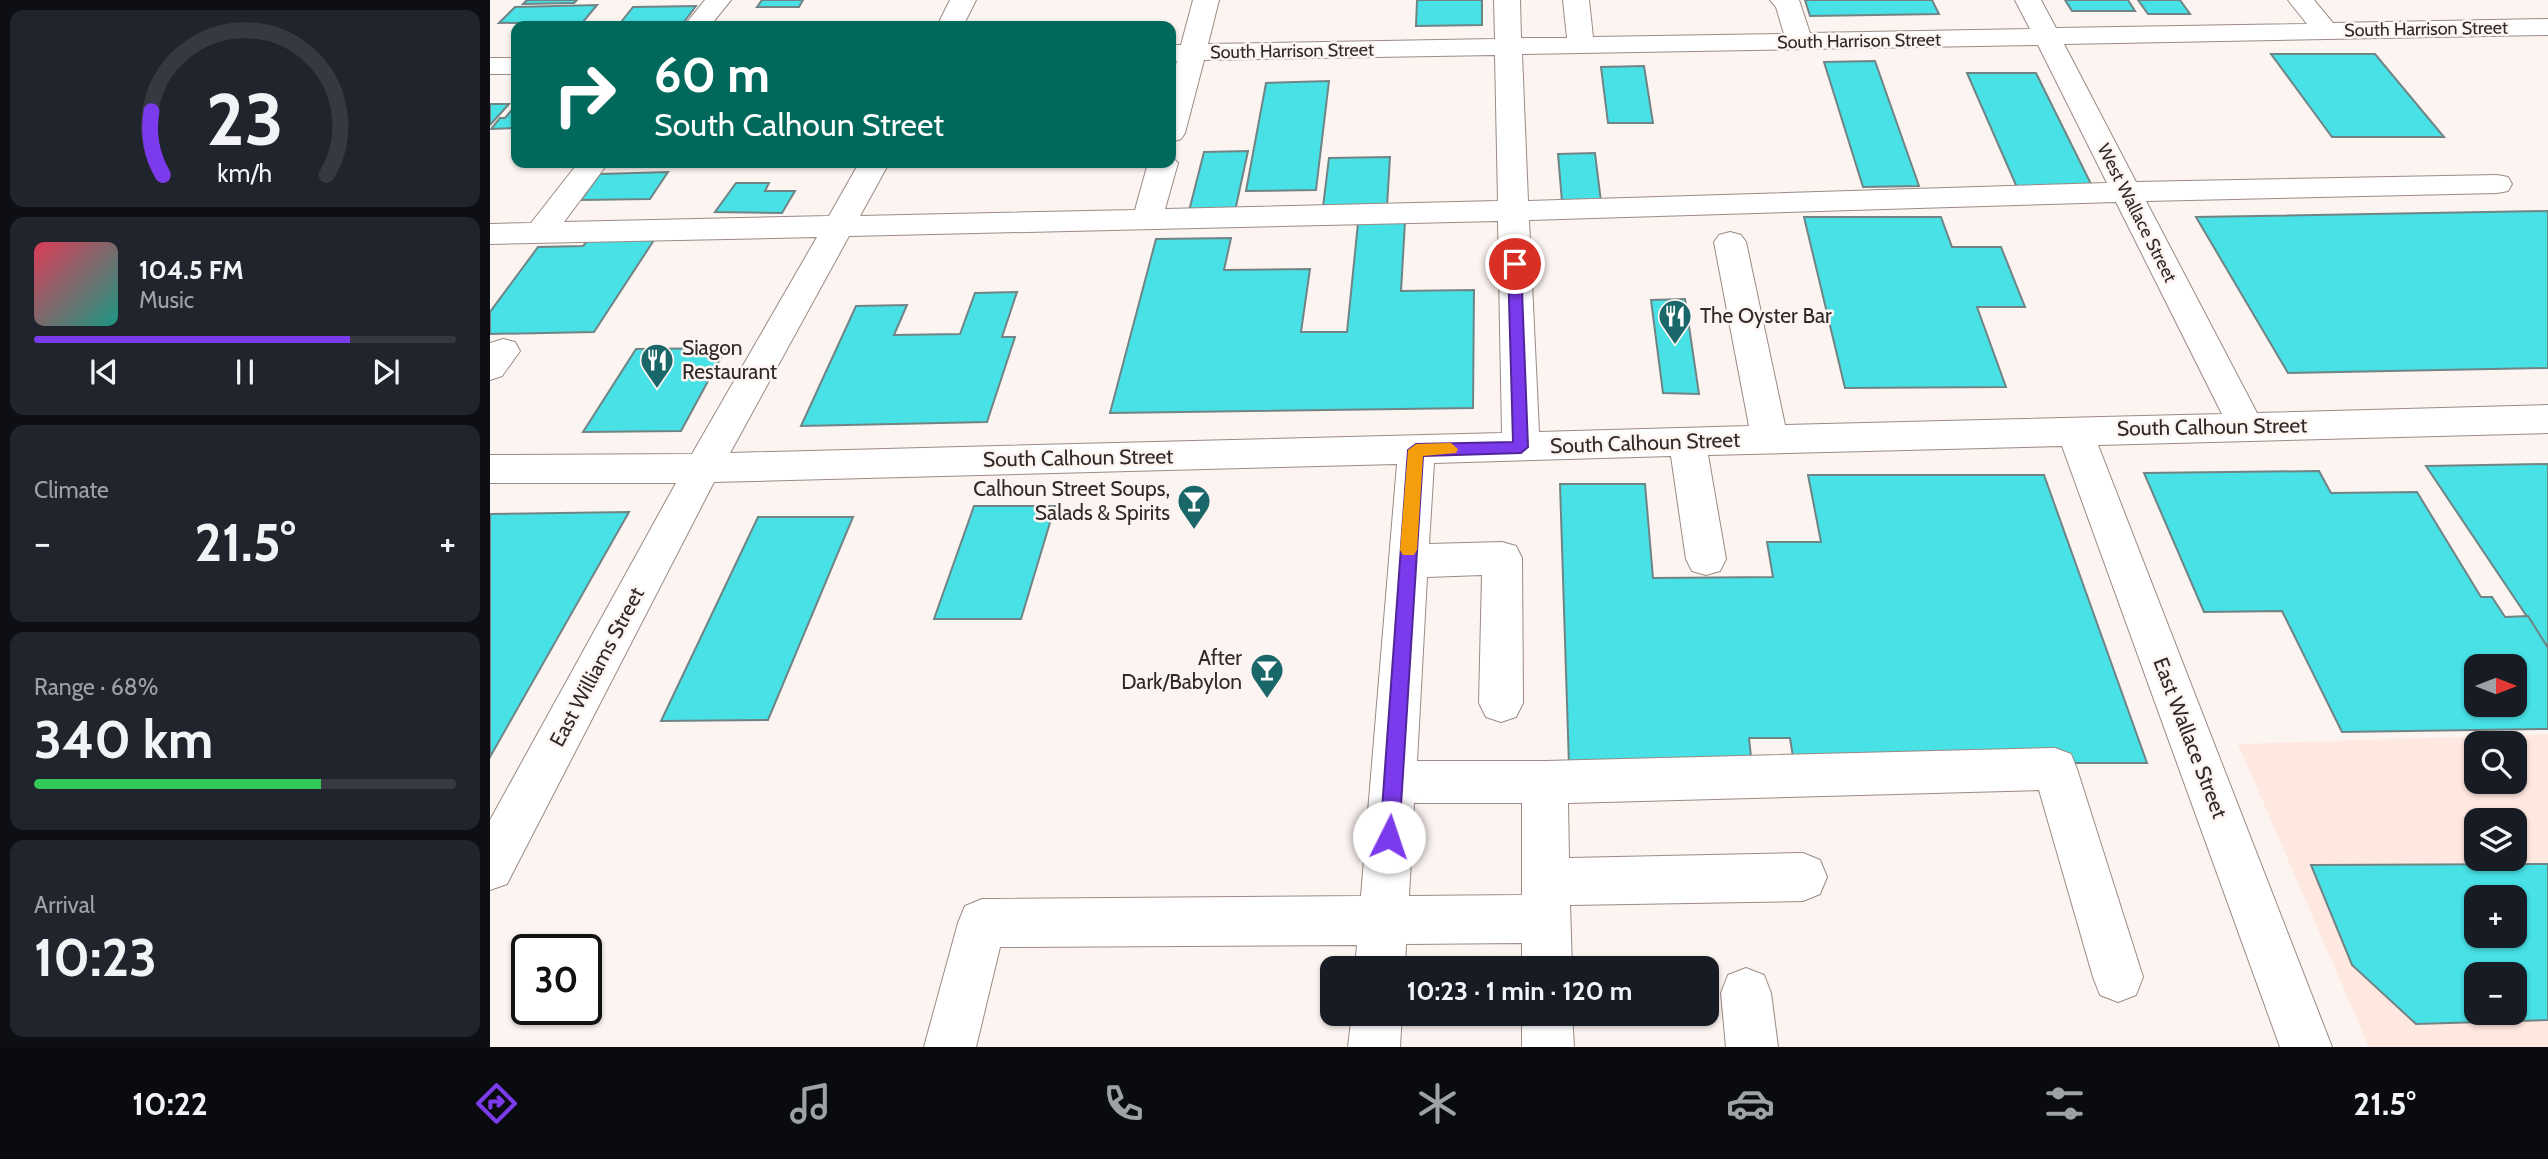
<!DOCTYPE html>
<html lang="en">
<head>
<meta charset="utf-8">
<style>
	:root { --surface:#171b24; --page:#20242c; --text:#f1f3f6; --muted:#9ea1a6; --line:#363941; --accent:#7c3aed }
	body { margin:0; font-family:Cabin,sans-serif; background:var(--page); color:var(--text); height:100vh; display:flex; flex-direction:column; font-size:26px; white-space:nowrap }
	* { box-sizing:border-box; margin:0 }
	p { font-size:23px; color:var(--muted) }
	.icon { flex:none; width:38px; height:38px; fill:none; stroke:currentColor; stroke-width:2; stroke-linecap:round; stroke-linejoin:round }
	.map { position:relative; flex:1; overflow:hidden }
	.drawer { display:flex; flex-direction:column; gap:10px; padding:10px; background:#0d0f14; width:490px }
	.drawer>* { flex:none }
	.hud { position:absolute; left:21px; top:21px; width:665px; height:147px; border-radius:14px; box-shadow:0 2px 5px #0004; background:#00695c; color:#fff; overflow:hidden }
	.needle { width:46px; rotate:90deg }
	.tools { position:absolute; left:1974px; top:654px; display:grid; gap:14px }
	.tools a { display:grid; place-items:center; width:63px; height:63px; border-radius:14px; background:var(--surface); box-shadow:0 2px 5px #0004; font-size:35px }
	.speed { position:absolute; left:21px; top:934px; display:flex; gap:14px; font-size:35px; font-weight:700; text-align:center }
	.speed>* { display:grid; place-content:center; width:91px; height:91px; border-radius:50%; background:var(--surface); box-shadow:0 2px 5px #0004; line-height:1 }
	.speed .limit { border:4px solid #111; border-radius:10px; background:#fff; color:#111 }
	.pin { position:absolute; display:grid; place-items:center; width:60px; height:60px; color:#fff; margin:-30px; border:4px solid #fff; border-radius:50%; box-shadow:0 2px 7px #0007 }
	.me { position:absolute; width:77px; margin:-38px; rotate:4deg; stroke-linejoin:round; filter:drop-shadow(0 0 5px #0008) }
	.turn { display:flex; align-items:center; gap:24px; height:147px; padding:0 28px; font-size:32px }
	.turn .icon { width:91px; height:91px; stroke-width:2.5 }
	.turn b { display:block; font-size:49px; line-height:60px }
	.big { font-size:52px; font-weight:800; line-height:1.1 }
	.drawer .widget { flex:1; display:flex; flex-direction:column; justify-content:center; gap:10px; min-width:0; padding:0 24px; border-radius:14px; background:var(--page) }
	.drawer .dial { align-items:center; gap:0 }
	.dial svg { height:182px; overflow:visible; fill:none; stroke:var(--line); stroke-width:7; stroke-linecap:round; text-anchor:middle }
	.dial text { fill:var(--text); stroke:none }
	.song { display:flex; align-items:center; gap:21px }
	.cover { width:84px; height:84px; border-radius:10px; background:linear-gradient(135deg,hsl(350 70% 55%),hsl(170 70% 35%)) }
	.played { height:7px; border-radius:4px; background:linear-gradient(90deg,var(--accent) 75%,var(--line) 75%) }
	.keys { display:flex; justify-content:space-around; direction:ltr }
	.heat { display:flex; justify-content:space-between; align-items:center; font-size:38px; direction:ltr }
	.charge { height:10px; border-radius:5px; background:linear-gradient(90deg,#34c759 68%,var(--line) 0) }
	.trip { position:absolute; left:830px; top:956px; width:399px; height:70px; border-radius:14px; background:var(--surface); box-shadow:0 2px 5px #0004; font-weight:800; line-height:70px; text-align:center }
	.tab-bar { display:flex; height:112px; justify-content:space-around; align-items:center; background:#090b0e; color:var(--muted) }
	.tab-bar .icon { width:49px; height:49px }
	.tab-bar .current { color:var(--accent) }
	.tab-bar b { font-size:32px; color:var(--text) }
	main { display:flex; flex:1; min-height:0 }
	.map>svg:first-child { display:block }
</style>
</head>
<body>
<main>
<section class="drawer">
<div class="widget dial"><svg viewBox="0 0 100 80">
<path d="M14 69A42 42 0 1 1 86 69"/>
<path d="M14 69A42 42 0 0 1 9 41" stroke="#7c3aed"/>
<text x="50" y="56" font-size="32" font-weight="700">23</text>
<text x="50" y="72" font-size="11">km/h</text>
</svg></div>
<div class="widget">
<div class="song"><i class="cover"></i><div><b>104.5 FM</b><p>Music</p></div></div>
<div class="played"></div>
<div class="keys"><svg class="icon" aria-label="previous" viewBox="0 0 24 24"><path d="M18 5L8 12l10 7zM5 5v14"/></svg><svg class="icon" aria-label="pause" viewBox="0 0 24 24"><path d="M8 5v14M16 5v14"/></svg><svg class="icon" aria-label="next" viewBox="0 0 24 24"><path d="M6 5l10 7-10 7zM19 5v14"/></svg></div>
</div>
<div class="widget"><p>Climate</p>
<div class="heat"><a>−</a><b class="big">21.5°</b><a>+</a></div>
</div>
<div class="widget"><p>Range · 68%</p><b class="big">340 km</b><div class="charge"></div></div>
<div class="widget"><p>Arrival</p><b class="big">10:23</b></div>
</section>
<div class="map">
<svg width="2058" height="1047" viewBox="0 0 2058 1047">
	<rect width="100%" height="100%" fill="#fcf4f1"/>
	<!-- built -->
	<path fill="#ffe8e0" fill-rule="evenodd" d="M2058 734V1047H1879L1748 744ZM1986 744H2025V782H1986ZM1986 821H2025V859H1986ZM1986 898H2025V936H1986ZM1986 975H2025V1013H1986Z"/>
	<!-- building -->
	<g fill="#47e1e6" stroke="#708485" stroke-width="2" fill-rule="evenodd">
		<polygon points="37,0 87,0 84,3 33,4"/>
		<polygon points="272,0 313,0 309,7 267,7"/>
		<polygon points="927,0 992,0 992,25 926,26"/>
		<polygon points="1315,0 1442,0 1449,14 1320,16"/>
		<polygon points="1575,0 1638,0 1645,11 1582,11"/>
		<polygon points="1648,0 1690,0 1700,14 1658,14"/>
		<polygon points="107,5 93,22 9,23 25,7"/>
		<polygon points="206,6 191,26 128,26 143,7"/>
		<polygon points="1781,54 1885,54 1954,137 1842,137"/>
		<polygon points="1385,61 1429,186 1373,187 1334,62"/>
		<polygon points="1154,66 1163,123 1118,123 1111,67"/>
		<polygon points="1477,73 1546,73 1605,192 1529,192"/>
		<polygon points="839,81 826,190 756,191 776,83"/>
		<polygon points="0,104 19,104 0,125"/>
		<polygon points="26,105 26,128 1,129 10,118 15,118"/>
		<polygon points="758,151 745,211 699,211 714,152"/>
		<polygon points="1105,153 1111,202 1072,202 1068,154"/>
		<polygon points="900,157 897,206 833,207 839,158"/>
		<polygon points="178,172 160,199 91,200 110,174"/>
		<polygon points="246,183 279,183 275,191 305,191 292,213 225,212"/>
		<polygon points="2058,211 2058,368 1798,373 1706,217"/>
		<polygon points="1314,217 1451,217 1462,247 1511,247 1535,307 1487,307 1516,387 1355,388"/>
		<polygon points="915,222 911,291 984,290 983,408 620,413 666,239 741,238 734,270 820,269 811,332 857,332 868,223"/>
		<polygon points="166,237 104,332 0,334 0,312 48,247 93,246 100,238"/>
		<polygon points="527,292 512,337 525,337 497,422 311,426 366,306 417,305 404,335 470,334 485,293"/>
		<polygon points="1195,299 1209,394 1173,393 1161,300"/>
		<polygon points="236,348 191,431 93,432 146,349"/>
		<polygon points="2058,464 2058,648 1936,466"/>
		<path d="M1829 471 1841 493 1927 492 1991 597H2002L2015 617 2038 616 2058 648V729L1852 732 1792 611 1714 612 1654 473ZM1986 667H2025V705H1986Z"/>
		<polygon points="1318,475 1554,475 1657,763 1304,763 1300,738 1259,738 1262,766 1079,766 1070,484 1155,484 1163,578 1283,577 1277,542 1331,542"/>
		<polygon points="484,506 565,506 531,619 444,619"/>
		<polygon points="139,512 0,757 0,514"/>
		<polygon points="268,517 363,517 278,720 171,721"/>
		<path d="M2058 864V1020L1926 1024 1862 965 1821 865ZM1986 898H2025V936H1986ZM1986 975H2025V1013H1986Z"/>
	</g>
	<g fill="none" stroke-linecap="round" stroke-linejoin="round">
		<defs>
			<g id="minor">
				<polygon points="215,0 241,0 220,26 194,26"/>
				<polygon points="460,0 486,0 473,26 447,26"/>
				<path d="M703 0H729L718 44 1005 39 1004 0H1030L1031 38H1077L1073 0H1099L1103 37 1294 34 1286 7 1280 0H1309L1320 33 1540 29 1525 0H1551L1566 28 1817 24 1798 0H1824L1843 23 2058 19V35L1574 44 1646 182 2007 175 2018 177 2022 184 2018 191 2007 193 1656 201 1767 413 2058 405V433L1608 445 1842 1047H1790L1572 446 1218 455 1236 559 1230 571 1216 575 1202 571 1196 559 1181 456 944 463 939 544 1012 542 1026 546 1032 558 1033 703 1026 717 1011 722 996 717 989 703 992 575 937 577 927 761H1055L1565 748 1581 754 1587 769 1653 977 1646 995 1628 1002 1610 995 1603 977 1549 790 1078 803 1079 858 1313 853 1330 860 1337 877 1330 894 1313 901 1080 905 1082 968H1032V943L916 944 915 968H865L867 945 510 947 486 1047H434L468 923 475 906 492 899 871 896 907 464 224 482 17 884 0 890V820L186 483H0V455L202 454 327 237 0 244V224L41 223 88 163H118L74 222 339 216 369 163H399L370 216 645 210 658 163H681V156L688 163 675 209 1008 201 1005 55 714 60 695 133 691 139 681 142V82L687 61H681V45H691ZM1548 45 1617 183 1038 201 1032 54ZM1626 202 1732 414 1295 425 1256 242 1251 235 1240 232 1229 235 1224 242 1259 426 1049 432 1039 220ZM1008 221 1012 433 240 453 359 236ZM924 803H1032V895L919 896Z"/>
				<rect x="0" y="58" width="26" height="16"/>
				<polygon points="13,339 25,342 30,351 12,376 0,380 0,343"/>
				<polygon points="1256,968 1274,975 1281,993 1288,1047 1236,1047 1231,993 1238,975"/>
				<polygon points="862,1013 912,1013 910,1047 858,1047"/>
				<polygon points="1032,1013 1082,1013 1084,1047 1032,1047"/>
			</g>
		</defs>
		<!-- minor casing -->
		<use href="#minor" stroke="#9c8a84" stroke-width="2"/>
		<!-- minor -->
		<use href="#minor" fill="#fff" fill-rule="evenodd"/>
	</g>
	<!-- route -->
	<polygon fill="#7c3aed" stroke="#51269a" stroke-width="2" points="1025,259 1031,264 1038,447 1031,453 933,456 909,837 906,843 899,846 892,843 890,837 918,450 926,444 1023,442 1018,264"/>
	<!-- slow -->
	<polygon fill="#f59e0b" points="961,443 968,449 966,453 933,456 927,550 924,555 913,555 910,550 918,450 926,444"/>
	<!-- icons -->
	<defs>
		<symbol id="restaurant-pin" viewBox="-11 -11 22 30"><path d="M0 17L-7.5 6A9.5 9.5 0 1 1 7.5 6Z" fill="#1a676a" stroke="#fcf4f1"/><path d="M-5-6h1v4h1v-4h1v4h1v-4h1v5L-1.5 .5V6h-2V.5L-5-1ZM5-6V6H3V1.5H1.5Q1.5-4 5-6Z" fill="#fff"/></symbol>
		<symbol id="bar-pin" viewBox="-11 -11 22 30"><path d="M0 17L-7.5 6A9.5 9.5 0 1 1 7.5 6Z" fill="#1a676a" stroke="#fcf4f1"/><path d="M-6-5H6L.8 .8V4.5H3.5V6h-7V4.5H-.8V.8Z" fill="#fff"/></symbol>
	</defs>
	<g fill-rule="evenodd">
		<use href="#restaurant-pin" x="1166" y="297" width="38" height="52"/>
		<use href="#restaurant-pin" x="148" y="341" width="38" height="52"/>
		<use href="#bar-pin" x="685" y="482" width="38" height="52"/>
		<use href="#bar-pin" x="758" y="651" width="38" height="52"/>
	</g>
	<g text-anchor="middle" stroke-width="5" stroke-linejoin="round" paint-order="stroke">
		<!-- far-street labels -->
		<g font-size="18" fill="#312927" stroke="#fcf4f1">
			<text transform="translate(1936 29) rotate(-1)" y="6">South Harrison Street</text>
			<text transform="translate(1369 41) rotate(-1)" y="6">South Harrison Street</text>
			<text transform="translate(802 51) rotate(-1)" y="6">South Harrison Street</text>
			<text transform="translate(1647 213) rotate(63)" y="6">West Wallace Street</text>
		</g>
		<!-- poi labels -->
		<g font-size="21" fill="#312927" stroke="#fcf4f1" text-anchor="start">
			<text x="1210" y="323">The Oyster Bar</text>
			<text x="192" y="355">Siagon<tspan x="192" dy="24">Restaurant</tspan></text>
			<text x="680" y="496" text-anchor="end">Calhoun Street Soups,<tspan x="680" dy="24">Salads &amp; Spirits</tspan></text>
			<text x="752" y="665" text-anchor="end">After<tspan x="752" dy="24">Dark/Babylon</tspan></text>
		</g>
		<!-- street labels -->
		<g font-size="21" fill="#312927" stroke="#fcf4f1">
			<text transform="translate(1722 427) rotate(-1)" y="7">South Calhoun Street</text>
			<text transform="translate(1155 443) rotate(-2)" y="7">South Calhoun Street</text>
			<text transform="translate(588 458) rotate(-1)" y="7">South Calhoun Street</text>
			<text transform="translate(107 667) rotate(-62)" y="7">East Williams Street</text>
			<text transform="translate(1700 738) rotate(69)" y="7">East Wallace Street</text>
		</g>
	</g>
</svg>
<div class="tools">
<a><svg class="needle" viewBox="-14 -14 28 28"><path d="M0-13l5 13h-10z" fill="#e53935"/><path d="M0 13l5-13h-10z" fill="#9ea1a6"/></svg></a>
<a><svg class="icon" aria-label="search" viewBox="0 0 24 24"><circle cx="10" cy="10" r="6"/><path d="M15 15l6 6"/></svg></a>
<a><svg class="icon" aria-label="layers" viewBox="0 0 24 24"><path d="M12 4l9 5-9 5-9-5zM3 14l9 5 9-5"/></svg></a>
<a>+</a>
<a>−</a>
</div>
<div class="speed"><div class="limit">30</div></div>
<div class="pin" style="left:1025px;top:264px;background:#d93025"><svg class="icon" aria-label="arrive" viewBox="0 0 24 24"><path d="M6 21V4h12l-3 4 3 4H6"/></svg></div>
<svg class="me" style="left:899px;top:837px" viewBox="-20 -20 40 40"><circle r="19" fill="#fff"/><path d="M0-13L10 11 0 6-10 11z" fill="#7c3aed"/></svg>
<div class="trip">10:23 · 1 min · 120 m</div>
<div class="hud">
<div class="turn"><svg class="icon" aria-label="right" viewBox="0 0 24 24"><path d="M7 20v-9h11M14 6l5 5-5 5"/></svg><div><b>60 m</b>South Calhoun Street</div></div>
</div>
</div>
</main>
<nav class="tab-bar">
<b>10:22</b>
<svg class="icon current" aria-label="directions" viewBox="0 0 24 24"><path d="M12 3l9 9-9 9-9-9zM9 14v-3h6M13 9l2 2-2 2"/></svg>
<svg class="icon" aria-label="music" viewBox="0 0 24 24"><path d="M9 18V5l10-2v13"/><circle cx="6" cy="18" r="3"/><circle cx="16" cy="16" r="3"/></svg>
<svg class="icon" aria-label="phone" viewBox="0 0 24 24"><path d="M5 4h4l2 5-3 2q2 4 5 5l2-3 5 2v4C11 20 4 13 5 4z"/></svg>
<svg class="icon" aria-label="climate" viewBox="0 0 24 24"><path d="M12 3v18M4 7l16 10M4 17L20 7"/></svg>
<svg class="icon" aria-label="car" viewBox="0 0 24 24"><path d="M5 17H2v-5l4-1 3-4h7l3 4 3 1v5h-3M9 17h6M6 11h13"/><circle cx="7" cy="17" r="2"/><circle cx="17" cy="17" r="2"/></svg>
<svg class="icon" aria-label="filters" viewBox="0 0 24 24"><path d="M4 7h16M4 17h16"/><circle cx="9" cy="7" r="2"/><circle cx="15" cy="17" r="2"/></svg>
<b>21.5°</b>
</nav>
</body>
</html>
